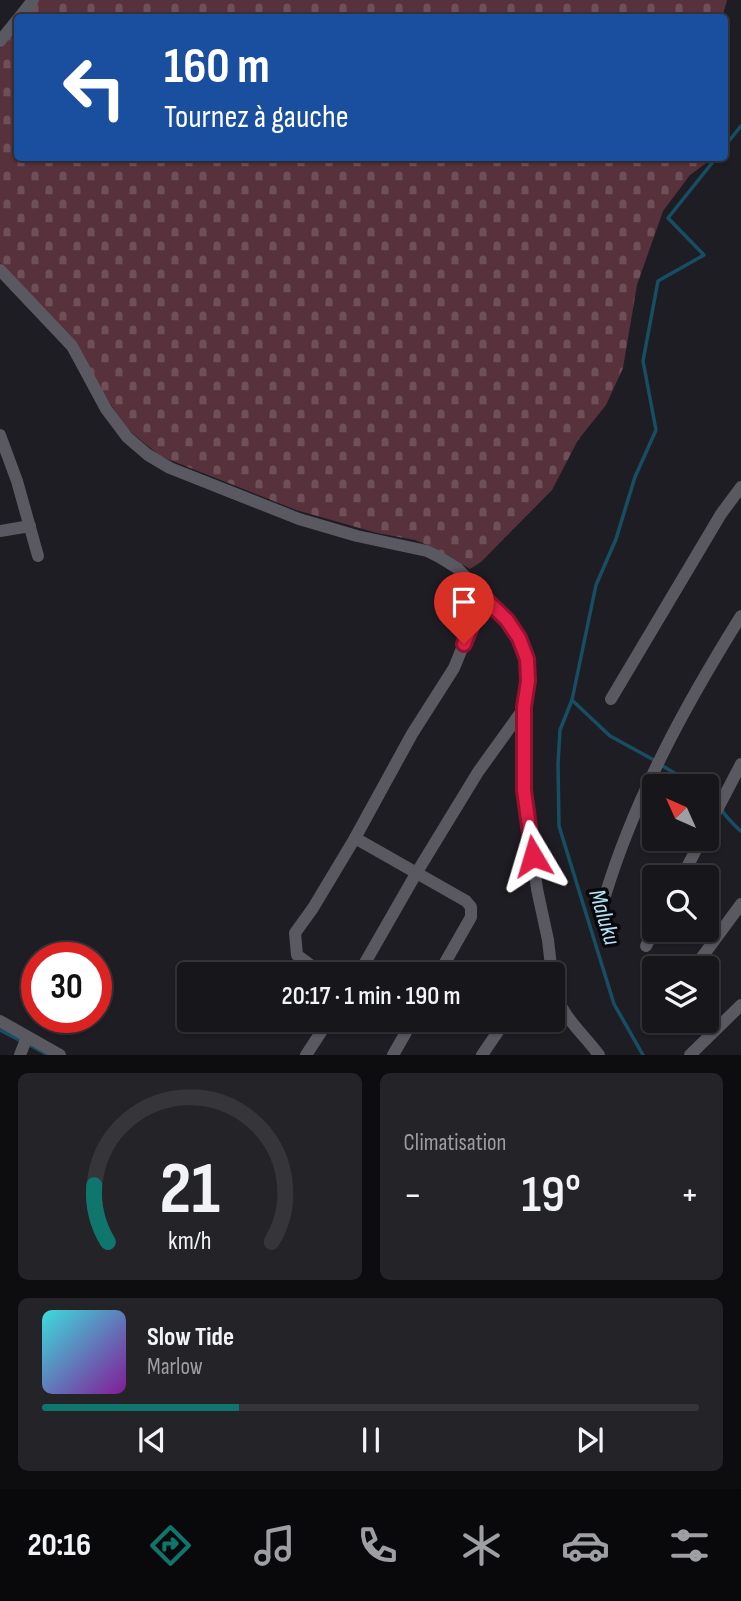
<!DOCTYPE html>
<html lang="fr">
<head>
<meta charset="utf-8">
<style>
	:root { --surface:#17161b; --page:#242328; --text:#f1f3f6; --muted:#9e9fa3; --line:#36353a; --accent:#0f766e }
	body { margin:0; font-family:"Sofia Sans Condensed",sans-serif; background:var(--page); color:var(--text); height:100vh; display:flex; flex-direction:column; font-size:26px; white-space:nowrap }
	* { box-sizing:border-box; margin:0 }
	p { font-size:23px; color:var(--muted) }
	.icon { flex:none; width:38px; height:38px; fill:none; stroke:currentColor; stroke-width:2; stroke-linecap:round; stroke-linejoin:round }
	.map { position:relative; height:1055px; overflow:hidden }
	.sheet { display:flex; flex-direction:column; gap:18px; padding:18px; background:#0d0c0f; flex:1 }
	.sheet>* { flex:none }
	.banner { position:absolute; left:14px; top:14px; width:714px; height:147px; border-radius:7px; box-shadow:0 2px 5px #0004,0 0 0 2px var(--line); background:#1a4fa0; color:#fff; overflow:hidden }
	.needle { width:46px; rotate:315deg }
	.fabs { position:absolute; left:642px; top:774px; display:grid; gap:14px }
	.fabs a { display:grid; place-items:center; width:77px; height:77px; border-radius:7px; background:var(--surface); box-shadow:0 2px 5px #0004,0 0 0 2px var(--line); font-size:35px }
	.speed { position:absolute; left:21px; top:942px; display:flex; gap:14px; font-size:35px; font-weight:700; text-align:center }
	.speed>* { display:grid; place-content:center; width:91px; height:91px; border-radius:50%; background:var(--surface); box-shadow:0 2px 5px #0004,0 0 0 2px var(--line); line-height:1 }
	.speed .limit { border:10px solid #d22; background:#fff; color:#111 }
	.pin { position:absolute; display:grid; place-items:center; width:60px; height:60px; color:#fff; margin:-72px -30px; border-radius:50% 50% 50% 0; rotate:-45deg; box-shadow:0 0 7px #0007 }
	.pin .icon { rotate:45deg }
	.me { position:absolute; width:77px; margin:-38px; rotate:353deg; stroke-linejoin:round; filter:drop-shadow(0 0 5px #0008) }
	.turn { display:flex; align-items:center; gap:24px; height:147px; padding:0 35px; font-size:32px }
	.turn .icon { width:91px; height:91px; stroke-width:2.5 }
	.turn b { display:block; font-size:49px; line-height:60px }
	.big { font-size:52px; font-weight:600; line-height:1.1 }
	.sheet .card { flex:1; display:flex; flex-direction:column; justify-content:center; gap:10px; min-width:0; padding:0 24px; border-radius:10px; background:var(--page) }
	.sheet .dial { align-items:center; gap:0 }
	.dial svg { height:182px; overflow:visible; fill:none; stroke:var(--line); stroke-width:7; stroke-linecap:round; text-anchor:middle }
	.dial text { fill:var(--text); stroke:none }
	.song { display:flex; align-items:center; gap:21px }
	.cover { width:84px; height:84px; border-radius:10px; background:linear-gradient(135deg,hsl(180 70% 55%),hsl(290 70% 35%)) }
	.played { height:7px; border-radius:4px; background:linear-gradient(90deg,var(--accent) 30%,var(--line) 30%) }
	.keys { display:flex; justify-content:space-around; direction:ltr }
	.heat { display:flex; justify-content:space-between; align-items:center; font-size:38px; direction:ltr }
	.sheet .tiles { flex:1; display:grid; gap:18px; grid-template-columns:1fr 1fr }
	.card:last-child { grid-column:span 2 }
	.trip { position:absolute; left:177px; top:962px; width:388px; height:70px; border-radius:7px; background:var(--surface); box-shadow:0 2px 5px #0004,0 0 0 2px var(--line); font-weight:600; line-height:70px; text-align:center }
	.tabs { display:flex; height:112px; justify-content:space-around; align-items:center; background:#09090b; color:var(--muted) }
	.tabs .icon { width:49px; height:49px }
	.tabs .on { color:var(--accent) }
	.tabs b { font-size:32px; color:var(--text) }
	.map>svg:first-child { display:block }
</style>
</head>
<body>
<div class="map">
<svg width="741" height="1055" viewBox="0 0 741 1055">
	<defs>
		<pattern id="cemetery-stones" width="16" height="16" patternUnits="userSpaceOnUse" patternTransform="scale(1.75)"><rect width="16" height="16" fill="#57313b"/><path d="M2 7V4a2 2 0 0 1 4 0v3zM10 15v-3a2 2 0 0 1 4 0v3z" fill="#6f4f58"/></pattern>
	</defs>
	<rect width="100%" height="100%" fill="#1f1d24"/>
	<!-- cemetery -->
	<g fill="url(#cemetery-stones)">
		<polygon points="38,0 727,0 722,18 24,18"/>
		<polygon points="17,25 18,158 713,158 690,175 663,211 637,285 623,368 606,405 578,440 552,490 481,562 470,569 434,548 415,540 377,533 296,510 160,456 126,428 56,321 0,263 0,48"/>
	</g>
	<g fill="none" stroke-linecap="round" stroke-linejoin="round">
		<!-- stream -->
		<g stroke="#164f63" stroke-width="3.5">
			<polyline points="724,147 741,126"/>
			<polyline points="572,700 610,736 654,760"/>
			<polyline points="661,765 696,786"/>
			<path d="M707 794C720 806 727 820 741 831"/>
			<polyline points="0,1030 21,1041"/>
			<polyline points="28,1044 48,1055"/>
			<polyline points="643,1055 614,1004 559,826 558,764 560,730 572,700 596,585 616,539 635,477 656,430 643,361 658,281 704,255 668,218 716,158"/>
		</g>
		<!-- minor -->
		<g stroke="#5a5860" stroke-width="12">
			<polyline points="19,18 33,0"/>
			<polyline points="0,41 18,19"/>
			<polyline points="0,270 72,346 106,409 127,437 148,455 170,468 299,519 357,536 427,551 439,557 457,568 507,620 519,638 527,659 524,790 537,889 548,940 552,975"/>
			<polyline points="0,435 17,481 38,556"/>
			<polyline points="0,531 30,526"/>
			<polyline points="611,699 721,514 741,487"/>
			<polyline points="707,829 741,764"/>
			<polyline points="355,838 466,901 471,907 471,917 438,975"/>
			<polyline points="682,877 702,838"/>
			<path d="M605 896C635 797 686 704 741 616"/>
			<polyline points="646,946 655,929"/>
			<polyline points="694,968 741,904"/>
			<polyline points="324,975 297,955 295,933 313,908 355,838 412,734 454,668 483,597"/>
			<polyline points="358,975 417,872 478,772 524,708"/>
			<path d="M553 979C557 1014 579 1028 599 1055"/>
			<polyline points="0,1021 60,1055"/>
			<polyline points="20,1055 27,1037"/>
			<polyline points="306,1055 329,1020"/>
			<polyline points="393,1055 413,1020"/>
			<polyline points="482,1055 499,1030"/>
			<polyline points="690,1055 741,1005"/>
		</g>
	</g>
	<g fill="none" stroke-linecap="round" stroke-linejoin="round">
		<defs>
			<polyline id="route" points="464,644 483,597 507,620 519,638 527,659 528,681 524,707 524,790 533,856"/>
		</defs>
		<!-- route casing -->
		<use href="#route" stroke="#92132f" stroke-width="18"/>
		<!-- route -->
		<use href="#route" stroke="#e11d48" stroke-width="12"/>
	</g>
	<g text-anchor="middle" stroke-width="7" stroke-linejoin="round" paint-order="stroke">
		<!-- water labels -->
		<g font-size="24" font-style="italic" fill="#b3e4f9" stroke="#09080b">
			<text transform="translate(605 917) rotate(73)" y="8">Maluku</text>
		</g>
	</g>
</svg>
<div class="fabs">
<a><svg class="needle" viewBox="-14 -14 28 28"><path d="M0-13l5 13h-10z" fill="#e53935"/><path d="M0 13l5-13h-10z" fill="#9e9fa3"/></svg></a>
<a><svg class="icon" aria-label="search" viewBox="0 0 24 24"><circle cx="10" cy="10" r="6"/><path d="M15 15l6 6"/></svg></a>
<a><svg class="icon" aria-label="layers" viewBox="0 0 24 24"><path d="M12 4l9 5-9 5-9-5zM3 14l9 5 9-5"/></svg></a>
</div>
<div class="speed"><div class="limit">30</div></div>
<div class="pin" style="left:464px;top:644px;background:#d93025"><svg class="icon" aria-label="arrive" viewBox="0 0 24 24"><path d="M6 21V4h12l-3 4 3 4H6"/></svg></div>
<svg class="me" style="left:533px;top:856px" viewBox="-20 -20 40 40"><path d="M0-17L14 15 0 8-14 15z" fill="#e11d48" stroke="#fff" stroke-width="4"/></svg>
<div class="trip">20:17 · 1 min · 190 m</div>
<div class="banner">
<div class="turn"><svg class="icon" aria-label="left" viewBox="0 0 24 24"><path d="M17 20v-9H6M10 6l-5 5 5 5"/></svg><div><b>160 m</b>Tournez à gauche</div></div>
</div>
</div>
<section class="sheet">
<div class="tiles">
<div class="card dial"><svg viewBox="0 0 100 80">
<path d="M14 69A42 42 0 1 1 86 69"/>
<path d="M14 69A42 42 0 0 1 8 44" stroke="#0f766e"/>
<text x="50" y="56" font-size="32" font-weight="700">21</text>
<text x="50" y="72" font-size="11">km/h</text>
</svg></div>
<div class="card"><p>Climatisation</p>
<div class="heat"><a>−</a><b class="big">19°</b><a>+</a></div>
</div>
<div class="card">
<div class="song"><i class="cover"></i><div><b>Slow Tide</b><p>Marlow</p></div></div>
<div class="played"></div>
<div class="keys"><svg class="icon" aria-label="previous" viewBox="0 0 24 24"><path d="M18 5L8 12l10 7zM5 5v14"/></svg><svg class="icon" aria-label="pause" viewBox="0 0 24 24"><path d="M8 5v14M16 5v14"/></svg><svg class="icon" aria-label="next" viewBox="0 0 24 24"><path d="M6 5l10 7-10 7zM19 5v14"/></svg></div>
</div>
</div>
</section>
<nav class="tabs">
<b>20:16</b>
<svg class="icon on" aria-label="directions" viewBox="0 0 24 24"><path d="M12 3l9 9-9 9-9-9zM9 14v-3h6M13 9l2 2-2 2"/></svg>
<svg class="icon" aria-label="music" viewBox="0 0 24 24"><path d="M9 18V5l10-2v13"/><circle cx="6" cy="18" r="3"/><circle cx="16" cy="16" r="3"/></svg>
<svg class="icon" aria-label="phone" viewBox="0 0 24 24"><path d="M5 4h4l2 5-3 2q2 4 5 5l2-3 5 2v4C11 20 4 13 5 4z"/></svg>
<svg class="icon" aria-label="climate" viewBox="0 0 24 24"><path d="M12 3v18M4 7l16 10M4 17L20 7"/></svg>
<svg class="icon" aria-label="car" viewBox="0 0 24 24"><path d="M5 17H2v-5l4-1 3-4h7l3 4 3 1v5h-3M9 17h6M6 11h13"/><circle cx="7" cy="17" r="2"/><circle cx="17" cy="17" r="2"/></svg>
<svg class="icon" aria-label="filters" viewBox="0 0 24 24"><path d="M4 7h16M4 17h16"/><circle cx="9" cy="7" r="2"/><circle cx="15" cy="17" r="2"/></svg>
</nav>
</body>
</html>
